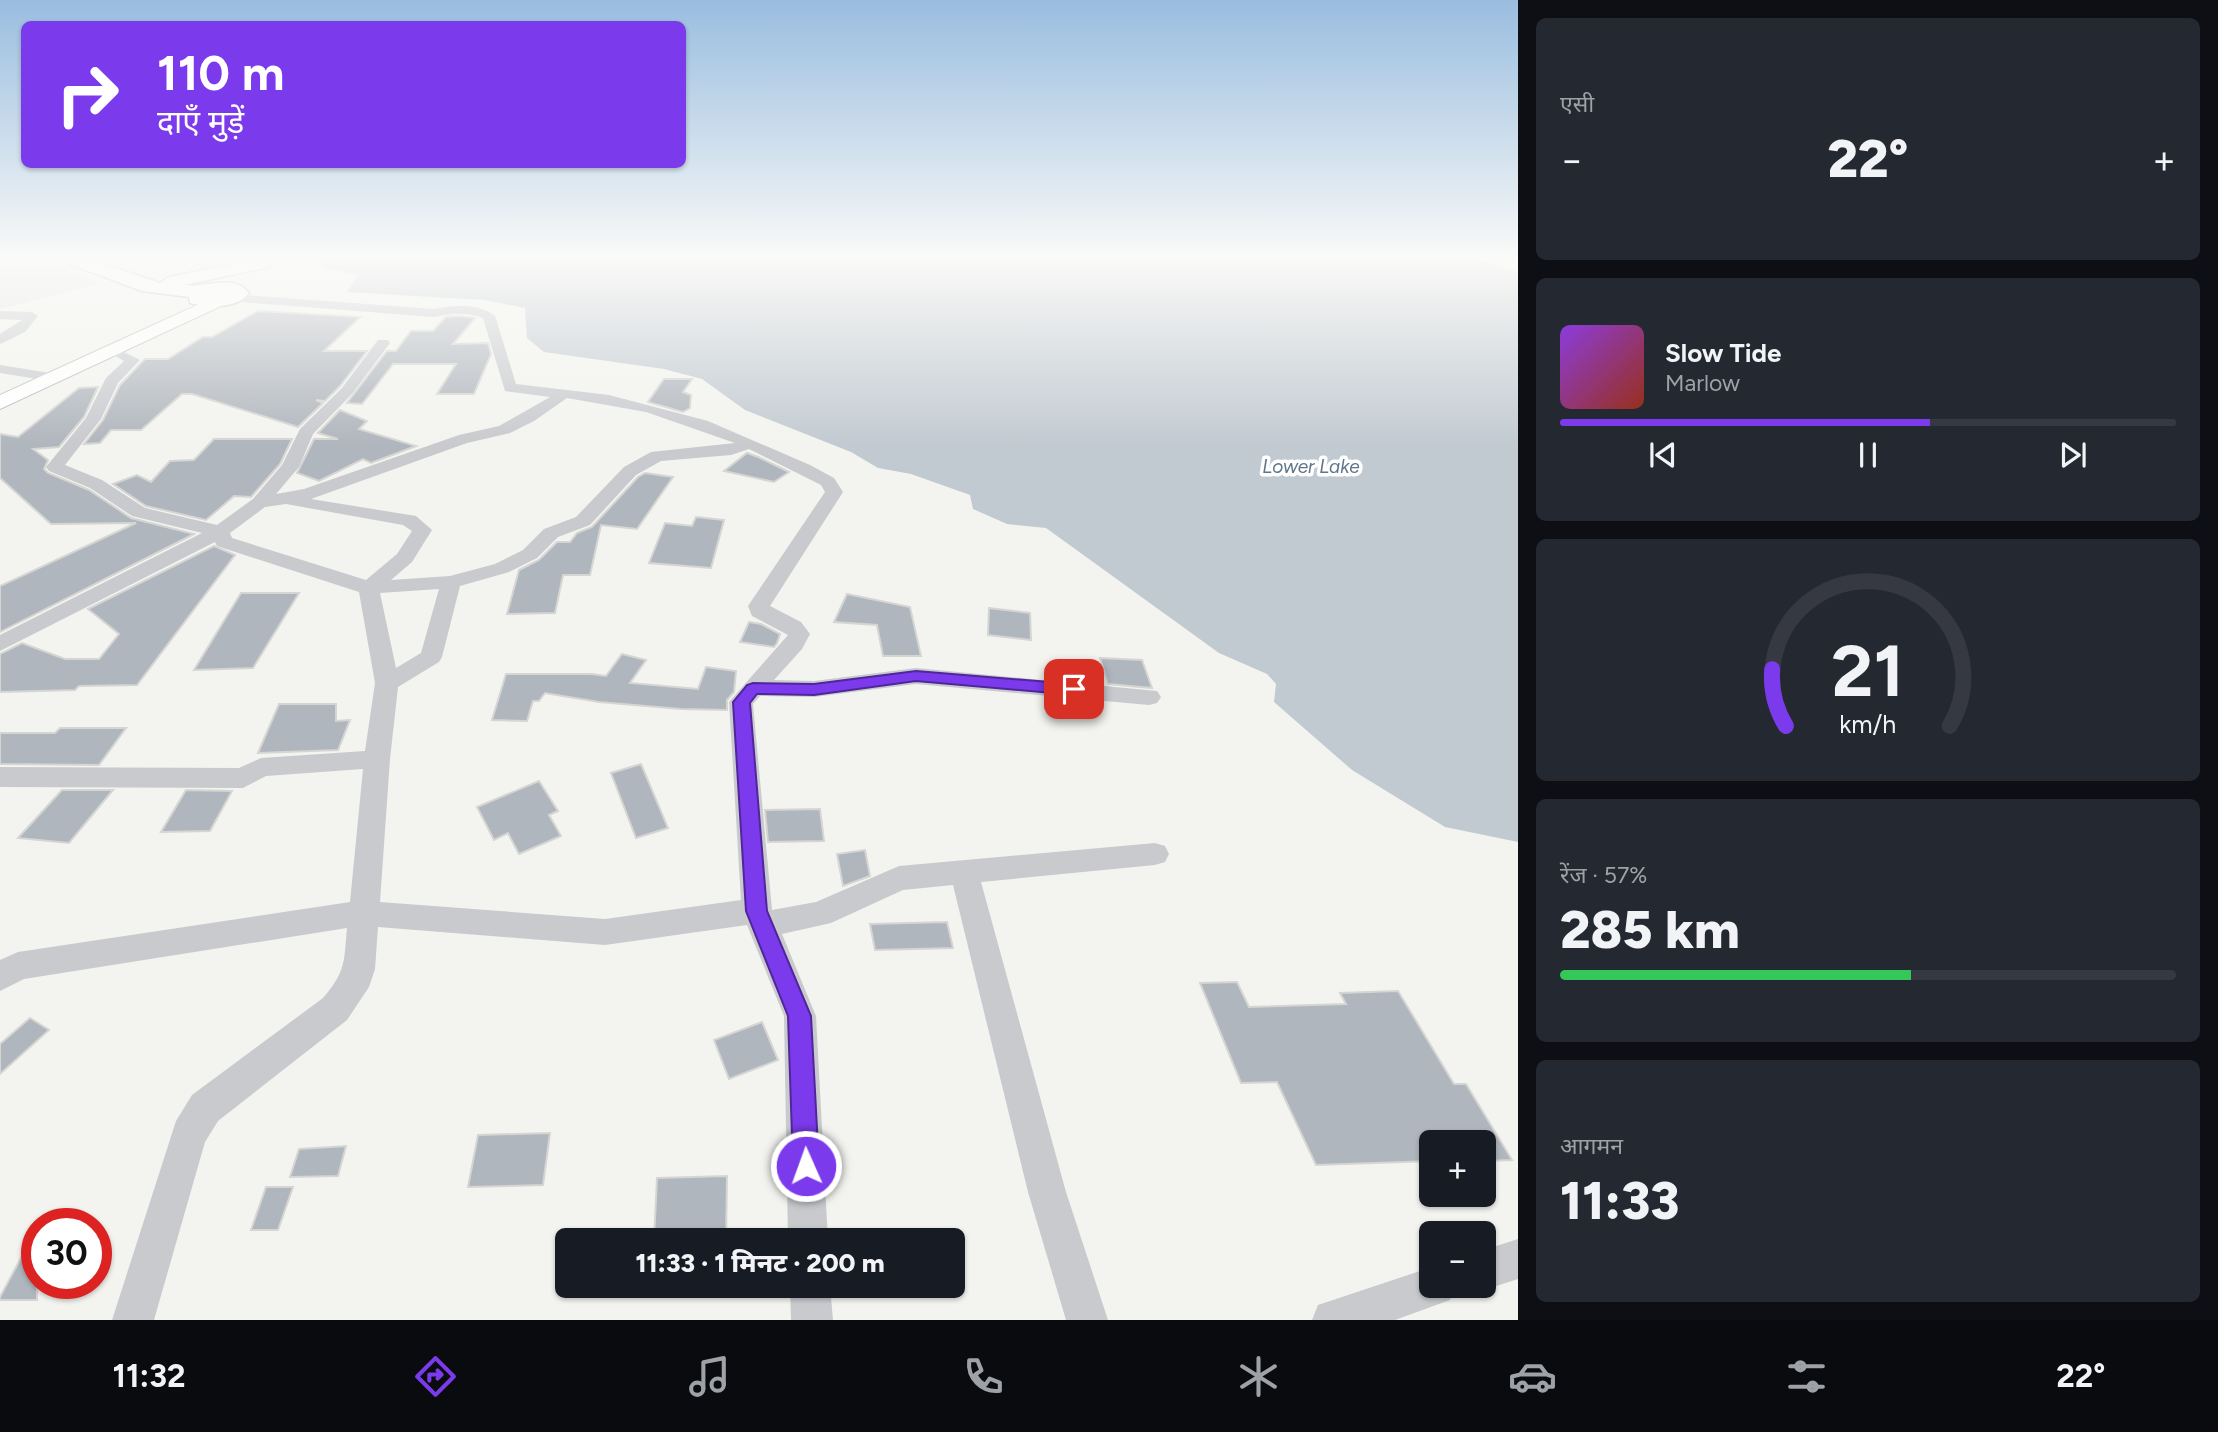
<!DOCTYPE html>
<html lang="hi">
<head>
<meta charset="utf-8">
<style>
	:root { --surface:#171b24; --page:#242831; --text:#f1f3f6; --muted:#9ea1a6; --line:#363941; --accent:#7c3aed }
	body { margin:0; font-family:Figtree,"Noto Sans Devanagari",sans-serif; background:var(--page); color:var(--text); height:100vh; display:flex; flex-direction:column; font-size:26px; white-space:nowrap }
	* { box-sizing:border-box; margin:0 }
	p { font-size:23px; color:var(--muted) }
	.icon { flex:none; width:38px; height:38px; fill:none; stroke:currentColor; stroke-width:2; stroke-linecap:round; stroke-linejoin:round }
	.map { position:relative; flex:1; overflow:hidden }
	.side { display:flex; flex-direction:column; gap:18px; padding:18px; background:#0d0f14; width:700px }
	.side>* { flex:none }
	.top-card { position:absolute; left:21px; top:21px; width:665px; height:147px; border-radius:10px; box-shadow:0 2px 5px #0004; background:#7c3aed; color:#fff; overflow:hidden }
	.fabs { position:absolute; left:1419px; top:1130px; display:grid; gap:14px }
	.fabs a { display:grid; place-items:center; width:77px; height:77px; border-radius:10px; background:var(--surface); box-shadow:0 2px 5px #0004; font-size:35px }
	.speed { position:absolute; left:21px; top:1208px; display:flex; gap:14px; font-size:35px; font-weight:700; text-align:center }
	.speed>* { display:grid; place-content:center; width:91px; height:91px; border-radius:50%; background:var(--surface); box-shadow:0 2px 5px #0004; line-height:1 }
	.speed .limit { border:10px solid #d22; background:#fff; color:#111 }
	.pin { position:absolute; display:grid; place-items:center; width:60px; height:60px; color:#fff; margin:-30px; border-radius:14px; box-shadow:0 4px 10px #0006 }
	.me { position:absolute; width:77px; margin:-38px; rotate:358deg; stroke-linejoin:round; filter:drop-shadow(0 0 5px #0008) }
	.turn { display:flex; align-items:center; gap:24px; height:147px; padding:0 21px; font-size:32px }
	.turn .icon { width:91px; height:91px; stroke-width:2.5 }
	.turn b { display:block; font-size:49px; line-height:60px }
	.big { font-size:52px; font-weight:800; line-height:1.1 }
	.side .tile { flex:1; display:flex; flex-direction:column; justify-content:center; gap:10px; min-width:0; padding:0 24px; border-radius:10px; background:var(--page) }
	.side .dial { align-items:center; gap:0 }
	.dial svg { height:182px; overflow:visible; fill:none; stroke:var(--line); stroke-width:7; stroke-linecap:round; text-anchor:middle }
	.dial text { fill:var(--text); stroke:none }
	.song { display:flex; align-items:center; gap:21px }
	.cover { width:84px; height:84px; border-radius:10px; background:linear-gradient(135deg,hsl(270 70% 55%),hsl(10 70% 35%)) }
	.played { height:7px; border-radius:4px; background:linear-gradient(90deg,var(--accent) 60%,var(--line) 60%) }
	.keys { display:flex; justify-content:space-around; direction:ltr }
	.heat { display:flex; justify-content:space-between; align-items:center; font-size:38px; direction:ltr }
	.charge { height:10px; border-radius:5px; background:linear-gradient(90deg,#34c759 57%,var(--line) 0) }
	.trip { position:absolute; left:555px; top:1228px; width:410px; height:70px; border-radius:10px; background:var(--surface); box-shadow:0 2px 5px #0004; font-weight:800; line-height:70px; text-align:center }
	.dock { display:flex; height:112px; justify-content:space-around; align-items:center; background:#090b0e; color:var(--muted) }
	.dock .icon { width:49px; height:49px }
	.dock .on { color:var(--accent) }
	.dock b { font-size:32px; color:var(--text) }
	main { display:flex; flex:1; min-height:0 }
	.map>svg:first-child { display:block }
</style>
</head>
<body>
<main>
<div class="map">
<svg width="1518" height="1320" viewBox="0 0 1518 1320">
	<rect width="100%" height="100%" fill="#f3f4ef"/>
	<!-- built -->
	<polygon fill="#e4e5e3" points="0,260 40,260 101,283 0,309"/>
	<!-- water -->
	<polygon fill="#c2cad1" points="321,260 1478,260 1518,272 1518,842 1445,827 1352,770 1274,702 1276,684 1267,674 1219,653 1046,528 1007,524 973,509 970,495 911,474 878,468 851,452 745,410 702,379 664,369 544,352 527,338 525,308 484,300 347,292 358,275 323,267"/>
	<!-- building -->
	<g fill="#b0b6bd" stroke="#d5d5d3" stroke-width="2">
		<polygon points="258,311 360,317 324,351 367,351 340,386 325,401 316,400 323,403 298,427 192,394 182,394 141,430 111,430 100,443 84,444 103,420 120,385 145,359 168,359 203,337 212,337"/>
		<polygon points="459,316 475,318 453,344 488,343 491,354 474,394 437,394 456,364 393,364 362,404 347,403 387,351 396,351 411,331 433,331 446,317"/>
		<polygon points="664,379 692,379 683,392 691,395 690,408 683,412 648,402"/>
		<polygon points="98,387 84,417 59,447 33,449 48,460 44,469 48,473 89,490 131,518 194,534 0,632 0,586 136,523 51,524 0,478 0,434 18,437 79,388"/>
		<polygon points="340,410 367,421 359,429 416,446 371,463 363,459 319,481 297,473 314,439 338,439 318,433"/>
		<polygon points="214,439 292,439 280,464 251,497 234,496 206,520 146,506 113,484 137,475 151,482 170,461 194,460"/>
		<polygon points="747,453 758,457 789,472 774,482 724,471"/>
		<polygon points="645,473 673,477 637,529 601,525 590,575 563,575 555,613 507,614 519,570 539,560 557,542 570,542 577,533 592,527 638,477"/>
		<polygon points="696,517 724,520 711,568 649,563 665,523 692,526"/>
		<polygon points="214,546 235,555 137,685 79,686 75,690 0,692 0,654 22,643 65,659 99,659 119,634 88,609"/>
		<polygon points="241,593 299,593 253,668 194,670"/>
		<polygon points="847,594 910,607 921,656 883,656 877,625 834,622"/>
		<polygon points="989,608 1030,613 1031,640 988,635"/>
		<polygon points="749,622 761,624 780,634 777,643 774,647 740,642"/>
		<polygon points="622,654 646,660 630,683 698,689 706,667 736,671 734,692 727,700 727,710 681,709 599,702 545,693 539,701 533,701 527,721 492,720 506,674 591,674 606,676"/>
		<polygon points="1100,658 1142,660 1152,688 1108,684"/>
		<polygon points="279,704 336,704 336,721 350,720 338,750 258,753"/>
		<polygon points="60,728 126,728 99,765 0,764 0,733 55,733"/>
		<polygon points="641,764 668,828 636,838 611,773"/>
		<polygon points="539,781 558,811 549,815 561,836 519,854 508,833 494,840 477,807"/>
		<polygon points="62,790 113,790 69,843 18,838"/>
		<polygon points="186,790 232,791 210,831 161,832"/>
		<polygon points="820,809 824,841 768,842 765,810"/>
		<polygon points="865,850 870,876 843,886 837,854"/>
		<polygon points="947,922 953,948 875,950 870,924"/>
		<polygon points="1237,982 1249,1007 1346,1004 1340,993 1398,991 1454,1084 1466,1084 1512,1160 1484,1161 1484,1143 1432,1143 1432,1161 1316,1165 1277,1082 1241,1083 1200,983"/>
		<polygon points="30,1018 49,1030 0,1074 0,1044"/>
		<polygon points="762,1022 778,1060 729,1079 714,1040"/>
		<polygon points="550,1133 543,1185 468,1187 478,1135"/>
		<polygon points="346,1146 338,1176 290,1177 299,1149"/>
		<polygon points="727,1176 726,1241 654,1241 657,1178"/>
		<polygon points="266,1187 293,1187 278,1230 251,1230"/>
		<polygon points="37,1228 37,1300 0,1300 0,1297"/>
	</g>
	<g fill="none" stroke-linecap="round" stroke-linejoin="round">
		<defs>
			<polygon id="secondary" points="217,296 226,301 223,305 0,409 0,395"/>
			<path id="primary" d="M67 260H92L160 283 169 277 252 260H270L272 263 269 267 184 285C206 288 234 273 249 293 237 309 208 308 190 303L189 297 142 291 70 264Z"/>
		</defs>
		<!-- secondary casing -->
		<use href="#secondary" stroke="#b7bbc1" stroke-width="2"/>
		<!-- primary casing -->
		<use href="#primary" stroke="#b8bbbf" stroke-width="3"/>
		<!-- street -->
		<g fill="#c8cace" fill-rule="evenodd">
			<path d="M231 294 434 309C453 305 480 303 495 316L516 384 609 395 708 421 810 465 834 478 843 492 770 606 801 622 810 634 802 649 774 680 814 681 916 668 1157 691 1161 697 1157 703 1149 705 916 684 814 697 760 696 753 704 772 910 816 902 899 866 1155 843 1165 846 1169 854 1165 862 1155 865 981 882 1066 1192 1108 1320H1066L1028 1192 953 885 903 890 831 923 782 934 816 1016 828 1241H788L784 1016 747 925 605 945 378 927 375 969 369 987 347 1020 218 1121 205 1142 154 1320H112L176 1121 192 1095 323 998C346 971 344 962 347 928L24 979 0 991V960L18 952 350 902 363 769 266 776 243 788 0 787V767L239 768 261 758 365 751 375 683 359 592 217 546 215 542 0 651V635L202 533 132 516 90 488 49 471 46 467 86 418 106 378 124 361 107 351 114 347 140 360 118 383 101 419 65 465 102 480 145 508 217 525 253 499 282 465 300 429 342 388 378 340H388L390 343 352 394 313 434 299 467 276 494 304 489 459 435 499 426 550 397 505 391 483 318C467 312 451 313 434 317L227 301 225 298ZM567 398 646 412 735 443 651 452 624 467 576 517 544 529 523 550 495 564 450 576 391 580 412 562 432 530 416 516 311 499 467 443 510 433 534 421ZM749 449 821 485 825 492 748 606 752 616 788 635 729 702 741 900 605 919 380 902 390 759 398 687 439 662 442 657 460 586 509 572 537 558 558 537 590 525 636 475 661 461 731 455ZM286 504 403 525 412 531 397 554 366 580 232 538 230 533 265 507ZM439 589 421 653 396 668 380 593Z"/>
			<polygon points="0,311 32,312 38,316 25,332 0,344 0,334 22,320 0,319"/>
			<polygon points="0,365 56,374 63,378 56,382 0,373"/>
			<polygon points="1518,1239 1518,1279 1484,1290 1475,1286 1484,1286 1484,1250"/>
			<polygon points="1432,1267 1432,1286 1456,1286 1450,1300 1395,1320 1312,1320 1318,1305"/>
			<polygon points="790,1286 830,1286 833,1320 791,1320"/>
		</g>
		<!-- secondary -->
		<use href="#secondary" fill="#fff" fill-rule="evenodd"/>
		<!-- primary -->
		<use href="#primary" fill="#fff" fill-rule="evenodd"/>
	</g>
	<!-- sky -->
	<linearGradient id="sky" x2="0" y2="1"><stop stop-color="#99bddf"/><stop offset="0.58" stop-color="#fafaf8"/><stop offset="1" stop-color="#fafaf8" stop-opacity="0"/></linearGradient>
	<rect width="1518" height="445" fill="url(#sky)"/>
	<!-- route -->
	<polygon fill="#7c3aed" stroke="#51269a" stroke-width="2" points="916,671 1074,684 1083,689 1074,695 916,681 814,695 757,694 750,703 767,911 811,1016 819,1166 815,1175 806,1179 796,1175 793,1166 788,1016 746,911 733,702 747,685 753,683 814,684"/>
	<g text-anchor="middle" stroke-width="7" stroke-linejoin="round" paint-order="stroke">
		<!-- far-water labels -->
		<g font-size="19" font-style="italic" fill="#607589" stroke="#fff">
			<text x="1311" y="473">Lower Lake</text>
		</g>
	</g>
</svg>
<div class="fabs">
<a>+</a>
<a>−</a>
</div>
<div class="speed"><div class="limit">30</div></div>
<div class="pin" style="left:1074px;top:689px;background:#d93025"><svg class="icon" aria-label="arrive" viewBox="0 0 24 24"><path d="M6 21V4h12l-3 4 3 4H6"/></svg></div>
<svg class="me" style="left:806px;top:1166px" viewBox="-20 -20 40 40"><circle r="17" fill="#7c3aed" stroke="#fff" stroke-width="3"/><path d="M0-11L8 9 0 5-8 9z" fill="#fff"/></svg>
<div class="trip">11:33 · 1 मिनट · 200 m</div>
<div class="top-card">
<div class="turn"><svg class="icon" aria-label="right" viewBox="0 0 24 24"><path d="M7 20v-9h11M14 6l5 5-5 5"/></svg><div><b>110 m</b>दाएँ मुड़ें</div></div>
</div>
</div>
<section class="side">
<div class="tile"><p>एसी</p>
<div class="heat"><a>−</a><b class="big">22°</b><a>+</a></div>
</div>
<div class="tile">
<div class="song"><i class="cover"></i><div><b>Slow Tide</b><p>Marlow</p></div></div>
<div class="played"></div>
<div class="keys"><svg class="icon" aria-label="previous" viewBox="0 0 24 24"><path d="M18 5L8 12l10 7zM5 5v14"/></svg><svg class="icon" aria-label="pause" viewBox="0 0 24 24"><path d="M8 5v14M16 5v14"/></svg><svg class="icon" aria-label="next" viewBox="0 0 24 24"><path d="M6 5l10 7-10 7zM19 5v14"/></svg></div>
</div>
<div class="tile dial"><svg viewBox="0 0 100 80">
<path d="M14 69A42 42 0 1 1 86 69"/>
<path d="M14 69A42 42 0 0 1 8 44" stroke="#7c3aed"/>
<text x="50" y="56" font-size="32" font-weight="700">21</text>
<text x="50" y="72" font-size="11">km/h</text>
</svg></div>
<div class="tile"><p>रेंज · 57%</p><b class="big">285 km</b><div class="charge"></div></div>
<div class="tile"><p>आगमन</p><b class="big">11:33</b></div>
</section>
</main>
<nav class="dock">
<b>11:32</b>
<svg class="icon on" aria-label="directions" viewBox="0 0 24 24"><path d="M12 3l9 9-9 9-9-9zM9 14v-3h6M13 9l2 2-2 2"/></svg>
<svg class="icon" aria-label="music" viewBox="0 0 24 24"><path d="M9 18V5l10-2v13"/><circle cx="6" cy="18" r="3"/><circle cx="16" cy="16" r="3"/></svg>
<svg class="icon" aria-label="phone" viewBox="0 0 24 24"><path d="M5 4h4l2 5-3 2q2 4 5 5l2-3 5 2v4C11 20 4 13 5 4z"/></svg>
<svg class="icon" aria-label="climate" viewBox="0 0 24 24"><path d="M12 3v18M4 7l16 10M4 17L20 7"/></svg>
<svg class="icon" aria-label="car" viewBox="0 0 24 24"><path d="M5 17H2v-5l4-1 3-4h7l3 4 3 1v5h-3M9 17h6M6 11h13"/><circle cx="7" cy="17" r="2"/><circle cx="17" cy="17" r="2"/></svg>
<svg class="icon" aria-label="filters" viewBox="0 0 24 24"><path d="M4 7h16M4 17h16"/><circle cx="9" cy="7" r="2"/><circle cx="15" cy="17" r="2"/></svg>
<b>22°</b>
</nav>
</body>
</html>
